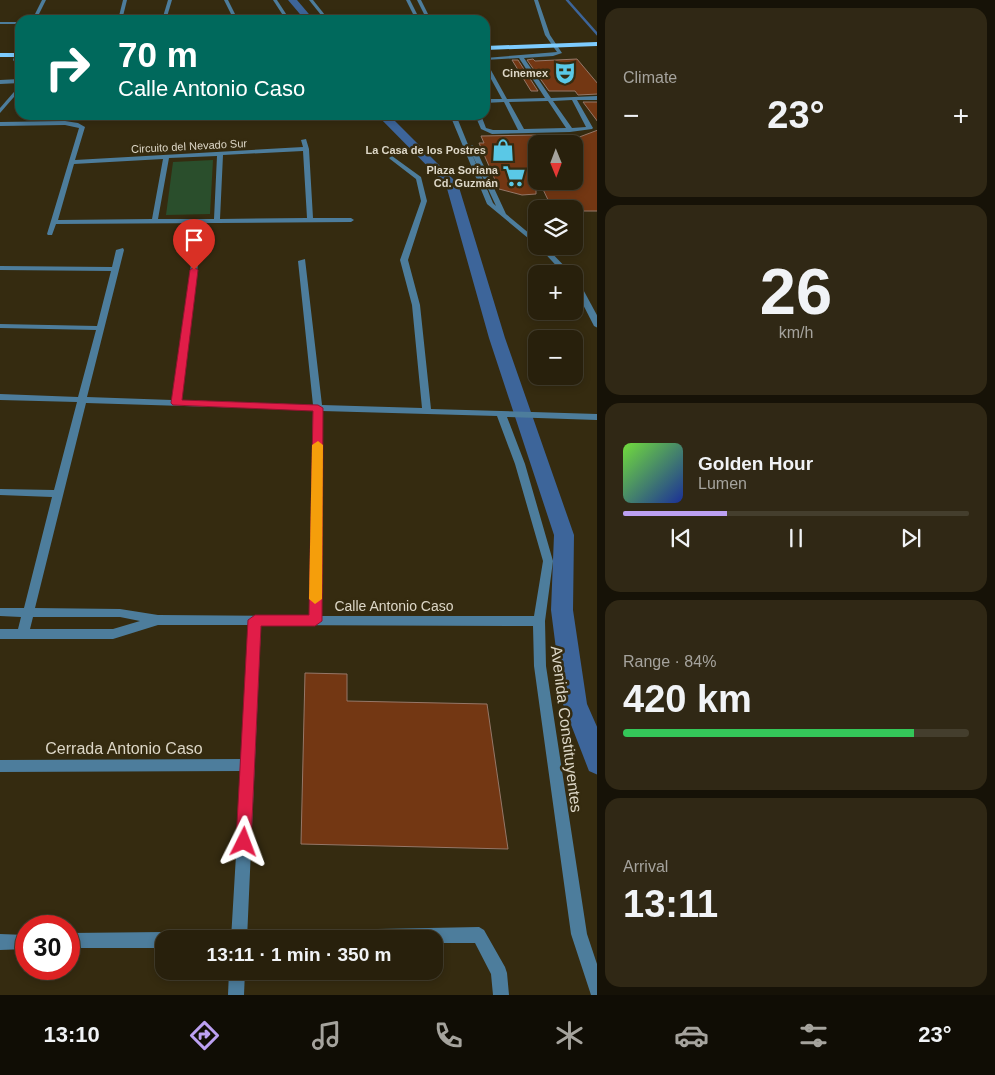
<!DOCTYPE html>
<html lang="en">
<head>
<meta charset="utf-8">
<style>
	:root { --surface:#28200c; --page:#302815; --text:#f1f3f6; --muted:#a5a39d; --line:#443e2d; --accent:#bca0f2 }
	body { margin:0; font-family:Helvetica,sans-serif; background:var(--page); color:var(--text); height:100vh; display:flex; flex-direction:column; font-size:19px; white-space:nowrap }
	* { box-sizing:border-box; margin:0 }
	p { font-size:16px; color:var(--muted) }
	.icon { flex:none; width:28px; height:28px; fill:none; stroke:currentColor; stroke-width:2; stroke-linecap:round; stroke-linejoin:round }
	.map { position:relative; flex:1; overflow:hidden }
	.sheet { display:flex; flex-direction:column; gap:8px; padding:8px; background:#161207; width:398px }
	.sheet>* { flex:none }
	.banner { position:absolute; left:15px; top:15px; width:475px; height:105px; border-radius:15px; box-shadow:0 2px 8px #0003,0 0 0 1px var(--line); background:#00695c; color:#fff; overflow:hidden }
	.needle { width:32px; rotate:179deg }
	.controls { position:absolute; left:528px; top:135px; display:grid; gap:10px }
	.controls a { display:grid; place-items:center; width:55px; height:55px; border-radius:10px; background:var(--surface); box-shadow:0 2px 8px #0003,0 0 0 1px var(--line); font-size:25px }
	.speed { position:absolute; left:15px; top:915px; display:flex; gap:10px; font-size:25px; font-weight:700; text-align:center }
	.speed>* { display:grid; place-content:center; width:65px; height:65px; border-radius:50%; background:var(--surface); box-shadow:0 2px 8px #0003,0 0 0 1px var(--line); line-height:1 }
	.speed .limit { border:8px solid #d22; background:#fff; color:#111 }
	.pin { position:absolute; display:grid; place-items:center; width:42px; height:42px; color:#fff; margin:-51px -21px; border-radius:50% 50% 50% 0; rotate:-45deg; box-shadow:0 0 5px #0007 }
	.pin .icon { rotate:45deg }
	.me { position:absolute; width:55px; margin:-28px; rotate:3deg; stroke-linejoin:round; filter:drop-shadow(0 0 4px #0008) }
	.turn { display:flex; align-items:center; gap:18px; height:105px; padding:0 20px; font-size:22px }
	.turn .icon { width:65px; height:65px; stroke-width:2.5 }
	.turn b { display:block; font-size:35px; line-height:42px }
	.big { font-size:38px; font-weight:700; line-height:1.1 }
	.sheet .tile { flex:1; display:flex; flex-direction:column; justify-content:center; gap:8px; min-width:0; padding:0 18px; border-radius:15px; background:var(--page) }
	.sheet .dial { align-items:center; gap:0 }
	.dial b { font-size:65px; line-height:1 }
	.song { display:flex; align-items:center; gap:15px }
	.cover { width:60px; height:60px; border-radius:8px; background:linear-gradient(135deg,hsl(100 70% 55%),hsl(230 70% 35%)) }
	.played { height:5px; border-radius:2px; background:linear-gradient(90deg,var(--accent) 30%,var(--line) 30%) }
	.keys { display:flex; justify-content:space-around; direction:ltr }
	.heat { display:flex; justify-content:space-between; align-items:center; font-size:28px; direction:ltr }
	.charge { height:8px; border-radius:4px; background:linear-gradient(90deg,#34c759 84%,var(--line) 0) }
	.trip { position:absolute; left:155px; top:930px; width:288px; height:50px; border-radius:15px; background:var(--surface); box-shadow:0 2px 8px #0003,0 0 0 1px var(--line); font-weight:700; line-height:50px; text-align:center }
	.dock { display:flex; height:80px; justify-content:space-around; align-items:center; background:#100d05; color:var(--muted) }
	.dock .icon { width:35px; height:35px }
	.dock .active { color:var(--accent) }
	.dock b { font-size:22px; color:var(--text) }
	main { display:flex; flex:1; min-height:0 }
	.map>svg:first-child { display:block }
</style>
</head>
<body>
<main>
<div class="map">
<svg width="598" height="995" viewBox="0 0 598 995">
	<rect width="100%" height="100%" fill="#352b10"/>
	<!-- green -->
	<polygon fill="#2a4e2c" points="213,160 210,214 166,215 173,162"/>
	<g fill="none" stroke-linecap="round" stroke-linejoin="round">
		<!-- stream -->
		<polyline stroke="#3d659a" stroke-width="2.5" points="567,0 598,35"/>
		<!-- canal -->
		<g fill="#3d659a" fill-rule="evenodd">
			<polygon points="288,0 297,0 314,20 305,20"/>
			<polygon points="377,115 389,115 458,184 505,338 574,535 573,610 587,704 598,729 598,775 589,771 563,704 551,610 554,535 489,338 446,185"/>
		</g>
	</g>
	<!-- building -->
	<g fill="#733713" stroke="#957768">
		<polygon points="533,59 535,61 577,59 598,84 598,94 578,95 575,91 549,91 527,60"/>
		<polygon points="512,60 518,60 538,91 531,91"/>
		<polygon points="583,102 598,102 598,122"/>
		<polygon points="598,130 598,211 584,211 578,205 550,204 539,181 574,181 574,139"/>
		<polygon points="536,135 536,194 522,195 499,189 479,143 484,143 481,136"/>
		<polygon points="305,673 347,674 347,701 487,704 508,849 301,844"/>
	</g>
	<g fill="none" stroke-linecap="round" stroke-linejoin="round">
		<!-- service -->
		<g fill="#4d7d9c" fill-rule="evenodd">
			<path d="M534 0H538L550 35 562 53 553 56 524 58 551 98 598 96V100H577L593 128 592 129 570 132 492 134 481 129 475 115H481L486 128 493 130H518L504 102 485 103V99H502L485 68V62L487 63 507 99 545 98 519 58 485 60V58L557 52 545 35ZM572 100 586 127 572 128 553 101ZM548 101 566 128 524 129 509 102Z"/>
			<polygon points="20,79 20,83 0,84 0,80"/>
			<polygon points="479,927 484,930 505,967 507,973 509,995 493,995 491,974 475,943 434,943 434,939 269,939 271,934 276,931"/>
		</g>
		<!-- minor -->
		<g fill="#4d7d9c" fill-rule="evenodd">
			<polygon points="42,0 46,0 36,20 32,20"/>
			<polygon points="123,0 127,0 122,20 118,20"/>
			<polygon points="168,0 172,0 166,20 162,20"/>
			<polygon points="224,0 228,0 235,14 231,14"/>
			<polygon points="273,0 277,0 290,20 286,20"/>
			<polygon points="309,0 313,0 329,20 325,20"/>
			<polygon points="406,0 410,0 420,20 416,20"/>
			<polygon points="417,0 421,0 431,20 427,20"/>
			<rect x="0" y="22" width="20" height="2"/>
			<path d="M450 115H456L469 147 472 145 475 147 506 214 536 239V244L534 243 487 204ZM471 152 496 206 493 203Z"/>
			<path d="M65 121 78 123 85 127 75 160 303 147 301 140 306 139 309 149 313 218H351L354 220 351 222 56 224 52 235H48L47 234 79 128 65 125 0 126V122ZM303 151 307 218 220 219 223 155ZM217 156 214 219H158L169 158ZM163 159 152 219 58 220 74 164Z"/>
			<path d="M392 156 421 177 427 201 408 260 420 305 431 409 598 414V420L507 417 525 464 553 561 545 621 546 666 587 934 598 967V995H591L571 934 534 666 533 626 261 625 247 939H231L241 771 0 772V760L241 759 249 625H158L113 639H0V629H18L21 617 0 616V608H24L52 497 0 495V489L54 490 77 402 0 400V394L78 397 96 330 0 328V324L97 326 111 271 0 270V266L112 267 116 250 123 248 124 250 87 397 172 400 193 250 200 248 181 400 313 405 298 261 305 259 322 405 422 408 412 305 400 260 421 201 416 179 390 159 389 158ZM86 403 313 410 309 616 158 615 120 609 35 608ZM322 411 497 416 515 464 543 561 534 616H321ZM33 617H120L140 621 113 629H30Z"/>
			<polygon points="538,246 545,246 572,274 564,274"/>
			<polygon points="574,278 578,280 598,317 598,328 594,326 574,287"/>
			<polygon points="164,932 169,935 171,939 164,939 164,948 69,948 69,933"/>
			<polygon points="0,934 26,935 26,949 0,950"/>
			<polygon points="229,971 245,971 244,995 228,995"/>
		</g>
		<!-- tertiary -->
		<g fill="#4d7d9c" fill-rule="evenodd">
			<polygon points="15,54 19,55 17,60 20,64 20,69 13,60"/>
			<polygon points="20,85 20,90 0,113 0,108"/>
		</g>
		<!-- primary -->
		<g fill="#7dccff" fill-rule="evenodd">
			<polygon points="598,42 598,46 485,50 485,46"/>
			<rect x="0" y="53" width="20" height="4"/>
		</g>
	</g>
	<!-- route -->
	<polygon fill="#e11d48" stroke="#92132f" points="194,267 198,270 182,400 318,405 323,408 322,621 315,626 261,626 251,842 249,848 244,850 238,848 236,842 248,620 255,615 309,615 313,411 173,405 171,403 190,270"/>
	<!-- slow -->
	<polygon fill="#f59e0b" points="318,441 323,445 322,599 315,604 309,599 312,445"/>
	<!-- icons -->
	<defs>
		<symbol id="theatre-bare" viewBox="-9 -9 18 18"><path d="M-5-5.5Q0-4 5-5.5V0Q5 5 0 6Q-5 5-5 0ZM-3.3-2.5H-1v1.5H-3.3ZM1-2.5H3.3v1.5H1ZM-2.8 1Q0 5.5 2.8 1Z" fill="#5ac8e6" stroke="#352b10" stroke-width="2.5" paint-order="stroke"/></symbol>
		<symbol id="shop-bare" viewBox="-9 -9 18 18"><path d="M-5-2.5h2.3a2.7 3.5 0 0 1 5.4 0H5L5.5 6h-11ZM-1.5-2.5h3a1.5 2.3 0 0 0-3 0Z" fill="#5ac8e6" stroke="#352b10" stroke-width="2.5" paint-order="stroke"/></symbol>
		<symbol id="supermarket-bare" viewBox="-9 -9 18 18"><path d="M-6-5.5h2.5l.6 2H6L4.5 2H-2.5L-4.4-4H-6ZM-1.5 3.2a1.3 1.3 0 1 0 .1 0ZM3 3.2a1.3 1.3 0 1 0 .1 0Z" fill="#5ac8e6" stroke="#352b10" stroke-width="2.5" paint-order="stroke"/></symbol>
	</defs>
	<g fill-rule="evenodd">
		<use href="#theatre-bare" x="549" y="57" width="32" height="32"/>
		<use href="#shop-bare" x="487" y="134" width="32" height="32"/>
		<use href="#supermarket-bare" x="498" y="160" width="32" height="32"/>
	</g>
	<g text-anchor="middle" stroke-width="5" stroke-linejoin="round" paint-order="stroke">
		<!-- far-poi labels -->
		<g font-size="11" font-weight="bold" fill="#ddd7c7" stroke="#352b10" text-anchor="end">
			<text x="548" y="77">Cinemex</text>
			<text x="486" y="154">La Casa de los Postres</text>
			<text x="498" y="174">Plaza Soriana<tspan x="498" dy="13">Cd. Guzmán</tspan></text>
		</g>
		<!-- far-street labels -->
		<g font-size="11" fill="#ddd7c7" stroke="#352b10">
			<text transform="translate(189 146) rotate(-3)" y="4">Circuito del Nevado Sur</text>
		</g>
		<!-- street labels -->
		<g font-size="14" fill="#ddd7c7" stroke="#352b10">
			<text x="394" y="611">Calle Antonio Caso</text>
		</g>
		<!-- near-street labels -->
		<g font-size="16" fill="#ddd7c7" stroke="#352b10">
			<text transform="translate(567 729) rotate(83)" y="6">Avenida Constituyentes</text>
			<text x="124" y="754">Cerrada Antonio Caso</text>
		</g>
	</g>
</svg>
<div class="controls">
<a><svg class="needle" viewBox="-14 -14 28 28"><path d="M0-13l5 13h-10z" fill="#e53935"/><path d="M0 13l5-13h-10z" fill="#a5a39d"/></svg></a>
<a><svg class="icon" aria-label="layers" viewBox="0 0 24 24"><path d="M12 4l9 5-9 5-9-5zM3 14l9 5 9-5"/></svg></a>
<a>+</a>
<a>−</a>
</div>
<div class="speed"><div class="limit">30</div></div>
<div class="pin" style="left:194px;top:270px;background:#d93025"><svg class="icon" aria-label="arrive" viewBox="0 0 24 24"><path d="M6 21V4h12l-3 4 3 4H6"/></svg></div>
<svg class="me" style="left:244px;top:842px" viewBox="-20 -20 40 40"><path d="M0-17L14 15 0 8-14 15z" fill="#e11d48" stroke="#fff" stroke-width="4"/></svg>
<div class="trip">13:11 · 1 min · 350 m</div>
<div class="banner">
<div class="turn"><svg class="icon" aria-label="right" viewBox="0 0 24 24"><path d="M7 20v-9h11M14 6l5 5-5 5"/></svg><div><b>70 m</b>Calle Antonio Caso</div></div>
</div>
</div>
<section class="sheet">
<div class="tile"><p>Climate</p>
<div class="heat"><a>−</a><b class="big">23°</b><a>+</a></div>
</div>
<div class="tile dial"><b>26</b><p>km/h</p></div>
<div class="tile">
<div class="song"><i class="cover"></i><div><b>Golden Hour</b><p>Lumen</p></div></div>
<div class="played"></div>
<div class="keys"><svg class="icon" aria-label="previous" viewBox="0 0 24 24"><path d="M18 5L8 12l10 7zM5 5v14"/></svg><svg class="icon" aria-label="pause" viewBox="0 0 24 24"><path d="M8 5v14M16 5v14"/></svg><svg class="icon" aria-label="next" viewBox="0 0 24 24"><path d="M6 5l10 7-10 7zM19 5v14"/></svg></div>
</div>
<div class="tile"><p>Range · 84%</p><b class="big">420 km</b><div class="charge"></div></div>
<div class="tile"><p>Arrival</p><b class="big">13:11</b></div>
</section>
</main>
<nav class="dock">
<b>13:10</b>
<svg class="icon active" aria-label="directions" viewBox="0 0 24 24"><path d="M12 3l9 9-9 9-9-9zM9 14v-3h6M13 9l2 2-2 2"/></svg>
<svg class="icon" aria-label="music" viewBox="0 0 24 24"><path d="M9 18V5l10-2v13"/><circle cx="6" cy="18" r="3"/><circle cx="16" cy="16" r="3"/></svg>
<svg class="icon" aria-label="phone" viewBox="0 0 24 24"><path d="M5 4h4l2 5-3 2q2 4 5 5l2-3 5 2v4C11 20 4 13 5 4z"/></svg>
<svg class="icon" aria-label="climate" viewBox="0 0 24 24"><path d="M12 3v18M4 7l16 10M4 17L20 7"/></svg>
<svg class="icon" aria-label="car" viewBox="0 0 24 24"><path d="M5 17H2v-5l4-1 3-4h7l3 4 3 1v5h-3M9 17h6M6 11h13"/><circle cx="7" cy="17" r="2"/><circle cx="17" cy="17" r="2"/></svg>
<svg class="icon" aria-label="filters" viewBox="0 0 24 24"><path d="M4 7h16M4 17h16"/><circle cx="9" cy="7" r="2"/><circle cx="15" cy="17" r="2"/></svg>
<b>23°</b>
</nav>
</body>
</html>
